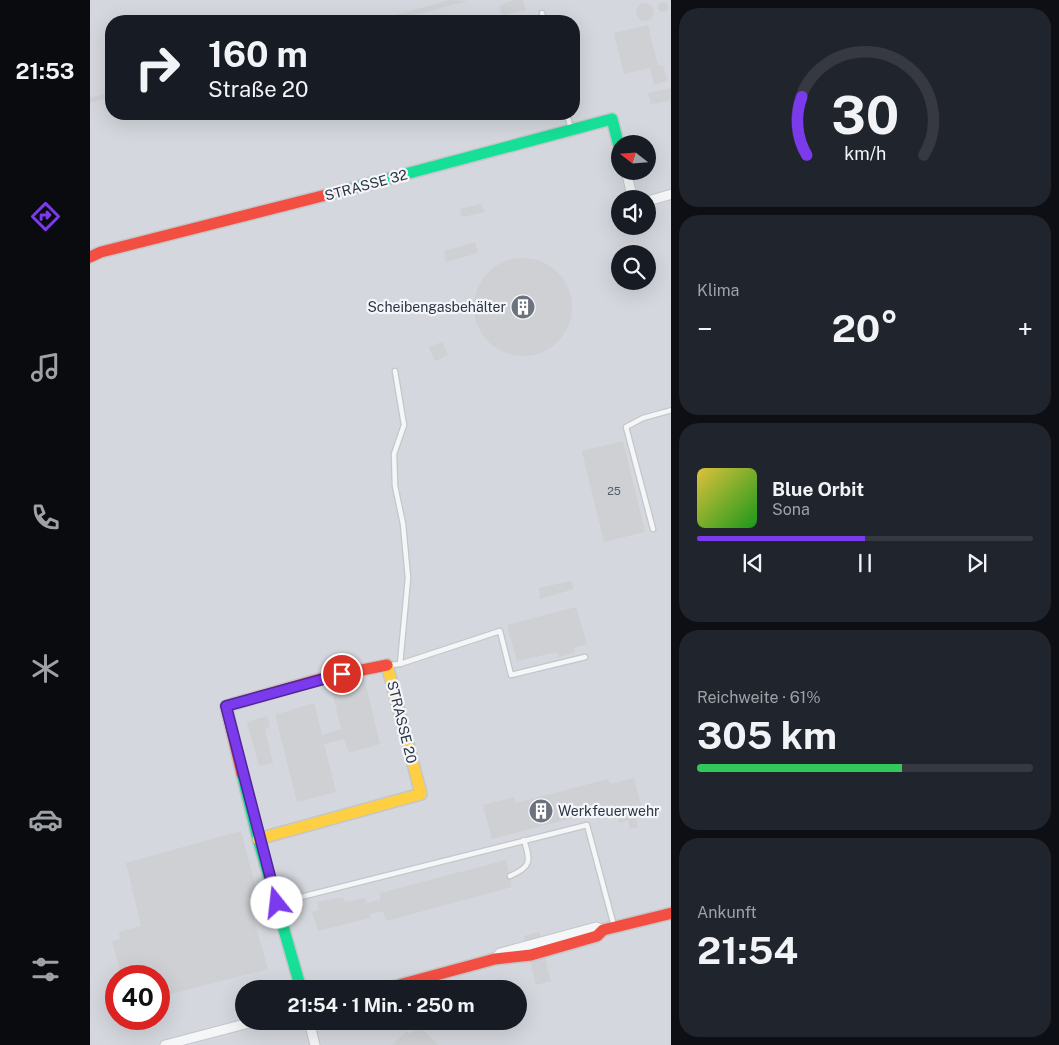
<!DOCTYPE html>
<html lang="de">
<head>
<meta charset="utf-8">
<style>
	:root { --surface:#171b24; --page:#20242c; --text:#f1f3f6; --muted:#9ea1a6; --line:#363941; --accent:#7c3aed }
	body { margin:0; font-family:"Public Sans",sans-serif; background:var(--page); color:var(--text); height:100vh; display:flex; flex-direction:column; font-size:19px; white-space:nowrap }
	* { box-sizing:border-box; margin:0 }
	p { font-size:16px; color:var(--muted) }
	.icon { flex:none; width:28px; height:28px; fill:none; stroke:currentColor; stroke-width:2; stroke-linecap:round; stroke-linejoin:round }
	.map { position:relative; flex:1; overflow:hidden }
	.panel { display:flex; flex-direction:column; gap:8px; padding:8px; background:#0d0f14; width:388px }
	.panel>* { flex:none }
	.banner { position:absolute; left:15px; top:15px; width:475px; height:105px; border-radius:20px; box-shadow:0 5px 20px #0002; background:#171b24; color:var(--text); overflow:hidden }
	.needle { width:32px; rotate:287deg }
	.controls { position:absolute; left:521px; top:135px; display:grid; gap:10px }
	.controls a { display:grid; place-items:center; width:45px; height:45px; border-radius:50%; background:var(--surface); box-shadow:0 5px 20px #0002; font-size:25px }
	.speed { position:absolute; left:15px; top:965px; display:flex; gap:10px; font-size:25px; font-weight:700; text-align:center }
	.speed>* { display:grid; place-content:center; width:65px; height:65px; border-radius:50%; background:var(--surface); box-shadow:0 5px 20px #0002; line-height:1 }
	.speed .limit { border:8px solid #d22; background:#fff; color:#111 }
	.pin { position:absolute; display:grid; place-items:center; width:42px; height:42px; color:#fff; margin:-21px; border:2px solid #fff; border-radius:50%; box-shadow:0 1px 5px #0007 }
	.me { position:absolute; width:55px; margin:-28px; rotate:344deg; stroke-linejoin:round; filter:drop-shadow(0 0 4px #0008) }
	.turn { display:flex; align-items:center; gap:18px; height:105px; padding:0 20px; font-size:22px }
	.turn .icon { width:65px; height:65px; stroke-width:2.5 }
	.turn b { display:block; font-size:35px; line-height:42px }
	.big { font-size:38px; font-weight:700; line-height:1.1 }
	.panel .widget { flex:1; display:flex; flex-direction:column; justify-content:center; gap:8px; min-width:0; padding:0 18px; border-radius:20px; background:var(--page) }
	.panel .dial { align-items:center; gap:0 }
	.dial svg { height:130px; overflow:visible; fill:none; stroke:var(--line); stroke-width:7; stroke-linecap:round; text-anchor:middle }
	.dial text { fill:var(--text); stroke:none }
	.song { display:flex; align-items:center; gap:15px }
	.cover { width:60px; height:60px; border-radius:8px; background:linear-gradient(135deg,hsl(50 70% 55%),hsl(120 70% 35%)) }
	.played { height:5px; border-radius:2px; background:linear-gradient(90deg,var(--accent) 50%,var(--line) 50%) }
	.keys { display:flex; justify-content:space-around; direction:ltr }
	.heat { display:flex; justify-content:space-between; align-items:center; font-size:28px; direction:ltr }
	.charge { height:8px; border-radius:4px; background:linear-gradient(90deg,#34c759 61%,var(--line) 0) }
	.trip { position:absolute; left:145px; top:980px; width:292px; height:50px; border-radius:25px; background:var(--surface); box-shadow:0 5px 20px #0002; font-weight:700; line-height:50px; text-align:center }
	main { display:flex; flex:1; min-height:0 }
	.dock { display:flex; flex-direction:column; width:90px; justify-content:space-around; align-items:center; background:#090b0e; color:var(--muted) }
	.dock .icon { width:35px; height:35px }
	.dock .on { color:var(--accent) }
	.dock b { font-size:22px; color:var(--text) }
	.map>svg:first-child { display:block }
</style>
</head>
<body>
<main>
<nav class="dock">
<b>21:53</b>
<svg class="icon on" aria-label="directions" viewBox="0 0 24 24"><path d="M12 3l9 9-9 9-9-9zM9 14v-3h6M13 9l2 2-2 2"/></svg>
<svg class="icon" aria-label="music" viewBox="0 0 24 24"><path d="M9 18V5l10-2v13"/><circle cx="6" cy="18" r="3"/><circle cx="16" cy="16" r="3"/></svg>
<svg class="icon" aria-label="phone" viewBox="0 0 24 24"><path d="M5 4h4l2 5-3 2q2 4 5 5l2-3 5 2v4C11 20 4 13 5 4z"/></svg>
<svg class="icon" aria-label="climate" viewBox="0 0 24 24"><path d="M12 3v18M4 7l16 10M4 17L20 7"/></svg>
<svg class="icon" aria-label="car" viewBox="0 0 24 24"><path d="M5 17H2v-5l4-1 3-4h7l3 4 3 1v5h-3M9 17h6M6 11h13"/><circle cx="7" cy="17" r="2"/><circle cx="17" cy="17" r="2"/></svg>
<svg class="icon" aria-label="filters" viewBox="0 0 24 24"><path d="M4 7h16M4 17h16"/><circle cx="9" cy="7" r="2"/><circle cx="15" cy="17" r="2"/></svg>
</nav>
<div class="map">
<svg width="582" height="1045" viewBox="0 0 582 1045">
	<rect width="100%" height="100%" fill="#e6e8ea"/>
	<!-- built -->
	<path fill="#d4d7dd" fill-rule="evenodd" d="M0 0H581V1045H0ZM21 21H484V114H21ZM530 144H558V171H530ZM530 199H558V226H530ZM530 254H558V281H530ZM26 976H69V1019H26ZM154 989H429V1021H154Z"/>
	<!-- building -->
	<g fill="#ced0d3">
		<polygon points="360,0 378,1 301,21 284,21"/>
		<polygon points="424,0 433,0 436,10 412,16 409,6"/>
		<circle cx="573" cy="7" r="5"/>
		<circle cx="555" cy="12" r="9"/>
		<polygon points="558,25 568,66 573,65 577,81 564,85 560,68 534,74 524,33"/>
		<polygon points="582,88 582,100 561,104 558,93"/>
		<polygon points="21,92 21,97 0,103 0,98"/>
		<polygon points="391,204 395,212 372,217 370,209"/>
		<polygon points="385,242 388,253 356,262 354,251"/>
		<circle cx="433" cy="307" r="49"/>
		<polygon points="352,342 358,355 345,361 339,347"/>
		<polygon points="533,441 555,532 514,542 492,451"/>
		<polygon points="481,581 484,589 450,599 449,588"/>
		<polygon points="486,607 497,644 484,648 485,653 469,657 467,652 427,661 417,625"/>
		<polygon points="273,674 290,744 259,753 254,739 234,744 246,792 207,802 185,715 224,703 232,735 251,729 240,682"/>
		<polygon points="177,716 180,727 175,729 183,763 169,766 157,722"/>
		<polygon points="544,778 554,816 546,818 548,827 540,829 538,820 529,823 525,807 402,839 393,805 424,797 426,803 518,779 520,784"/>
		<polygon points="151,831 168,895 158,899 178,969 69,997 69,976 32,976 22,941 30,939 29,932 51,926 36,863"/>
		<polygon points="416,860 422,887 296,921 293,911 280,914 280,918 228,931 222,912 229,910 227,902 253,897 255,902 275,898 276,903 290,900 290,893"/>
		<polygon points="449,932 461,981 446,985 434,936"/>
		<polygon points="330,1026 348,1045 302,1045 317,1031 320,1034"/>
	</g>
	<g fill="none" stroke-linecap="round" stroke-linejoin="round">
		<defs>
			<g id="lane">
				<polyline points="452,13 454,21"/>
				<polyline points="477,114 481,129"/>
				<polyline points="305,371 314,425 304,454 305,486 313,524 318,578 310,664"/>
				<polyline points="563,529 536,427 553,418 582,410"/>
				<polyline points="300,665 310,664 410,631 421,675 495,657"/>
				<path d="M420 876C441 867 441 862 434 840"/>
				<polyline points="187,903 497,825 524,926"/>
			</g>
			<g id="street">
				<polyline points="536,171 543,199"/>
				<polyline points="558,201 582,194"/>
				<polyline points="405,959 410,953 506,927 513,930"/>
				<polyline points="219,1021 225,1045"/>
				<polyline points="75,1045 166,1021"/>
			</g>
			<g id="fast">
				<polyline points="248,192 522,119 530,150"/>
				<polyline points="152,774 168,839 211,989"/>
			</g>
			<polyline id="slow" points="168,839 331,794 297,665"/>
			<g id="jam">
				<polyline points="0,257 11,252 248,192"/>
				<polyline points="152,774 136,706 237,677 297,665"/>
				<polyline points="294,989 405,959 441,955 507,936 513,930 582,913"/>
			</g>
		</defs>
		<!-- lane casing -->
		<use href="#lane" stroke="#c4c6c8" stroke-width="7"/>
		<!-- street casing -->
		<use href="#street" stroke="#c4c6c8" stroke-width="11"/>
		<!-- fast casing -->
		<use href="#fast" stroke="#c4c6c8" stroke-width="14"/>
		<!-- slow casing -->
		<use href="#slow" stroke="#c4c6c8" stroke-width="14"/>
		<!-- jam casing -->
		<use href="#jam" stroke="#c4c6c8" stroke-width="14"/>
		<!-- lane -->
		<use href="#lane" stroke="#f5f6f7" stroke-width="4.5"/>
		<!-- street -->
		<use href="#street" stroke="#f5f6f7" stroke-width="9"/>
		<!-- fast -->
		<use href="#fast" stroke="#16e098" stroke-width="11"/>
		<!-- slow -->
		<use href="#slow" stroke="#ffcf43" stroke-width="11"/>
		<!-- jam -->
		<use href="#jam" stroke="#f24e42" stroke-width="11"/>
	</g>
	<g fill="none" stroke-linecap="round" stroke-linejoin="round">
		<defs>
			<polyline id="route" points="187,903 136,706 252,674"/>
		</defs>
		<!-- route casing -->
		<use href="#route" stroke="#51269a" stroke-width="12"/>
		<!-- route -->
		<use href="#route" stroke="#7c3aed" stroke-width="9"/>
	</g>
	<!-- icons -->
	<defs>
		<symbol id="building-disc" viewBox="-11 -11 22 22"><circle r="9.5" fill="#6c737f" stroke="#f4f6f9"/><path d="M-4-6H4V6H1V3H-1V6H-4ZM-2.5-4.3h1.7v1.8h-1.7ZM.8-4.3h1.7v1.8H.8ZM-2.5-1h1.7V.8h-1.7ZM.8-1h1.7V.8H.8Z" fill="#fff"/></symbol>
	</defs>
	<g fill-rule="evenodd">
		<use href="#building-disc" x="419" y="293" width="28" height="28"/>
		<use href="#building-disc" x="437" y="797" width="28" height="28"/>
	</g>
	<g text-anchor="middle" stroke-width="4.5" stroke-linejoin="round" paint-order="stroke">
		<!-- number labels -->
		<g font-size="11" fill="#545c69">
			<text x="524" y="495">25</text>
		</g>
		<!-- street labels -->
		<g font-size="14" fill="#2b3445" stroke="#f4f6f9">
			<text transform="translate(276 185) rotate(-15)" y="5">STRASSE 32</text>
			<text transform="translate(312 722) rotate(76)" y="5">STRASSE 20</text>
		</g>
		<!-- poi labels -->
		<g font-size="14" fill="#2b3445" stroke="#f4f6f9" text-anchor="end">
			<text x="416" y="312">Scheibengasbehälter</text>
			<text x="468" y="816" text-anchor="start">Werkfeuerwehr</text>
		</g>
	</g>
</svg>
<div class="controls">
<a><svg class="needle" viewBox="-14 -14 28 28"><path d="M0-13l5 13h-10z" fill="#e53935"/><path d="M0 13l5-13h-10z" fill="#9ea1a6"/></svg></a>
<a><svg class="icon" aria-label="sound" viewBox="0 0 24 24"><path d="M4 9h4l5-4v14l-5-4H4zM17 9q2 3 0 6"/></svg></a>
<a><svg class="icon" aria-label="search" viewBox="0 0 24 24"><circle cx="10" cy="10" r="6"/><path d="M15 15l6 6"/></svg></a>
</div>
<div class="speed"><div class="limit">40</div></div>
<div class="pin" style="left:252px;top:674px;background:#d93025"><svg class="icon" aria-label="arrive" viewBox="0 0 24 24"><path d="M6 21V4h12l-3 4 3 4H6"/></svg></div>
<svg class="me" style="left:187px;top:903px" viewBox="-20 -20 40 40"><circle r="19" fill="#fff"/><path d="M0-13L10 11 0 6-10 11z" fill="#7c3aed"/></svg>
<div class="trip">21:54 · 1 Min. · 250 m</div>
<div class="banner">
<div class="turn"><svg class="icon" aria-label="right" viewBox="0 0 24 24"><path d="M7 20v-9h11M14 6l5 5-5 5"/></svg><div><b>160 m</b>Straße 20</div></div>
</div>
</div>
<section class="panel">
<div class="widget dial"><svg viewBox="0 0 100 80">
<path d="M14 69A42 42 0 1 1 86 69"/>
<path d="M14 69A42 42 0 0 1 11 33" stroke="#7c3aed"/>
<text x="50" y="56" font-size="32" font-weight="700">30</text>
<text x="50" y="72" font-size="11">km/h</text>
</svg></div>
<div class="widget"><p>Klima</p>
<div class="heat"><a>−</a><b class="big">20°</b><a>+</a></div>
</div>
<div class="widget">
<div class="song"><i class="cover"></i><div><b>Blue Orbit</b><p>Sona</p></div></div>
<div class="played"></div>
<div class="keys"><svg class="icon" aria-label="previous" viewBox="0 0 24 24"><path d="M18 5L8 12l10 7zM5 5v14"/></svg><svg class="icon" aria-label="pause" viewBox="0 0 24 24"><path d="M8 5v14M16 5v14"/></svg><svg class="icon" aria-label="next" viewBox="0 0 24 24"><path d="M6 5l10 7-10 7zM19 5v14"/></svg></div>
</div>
<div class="widget"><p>Reichweite · 61%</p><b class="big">305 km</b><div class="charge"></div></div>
<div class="widget"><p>Ankunft</p><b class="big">21:54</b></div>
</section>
</main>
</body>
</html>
